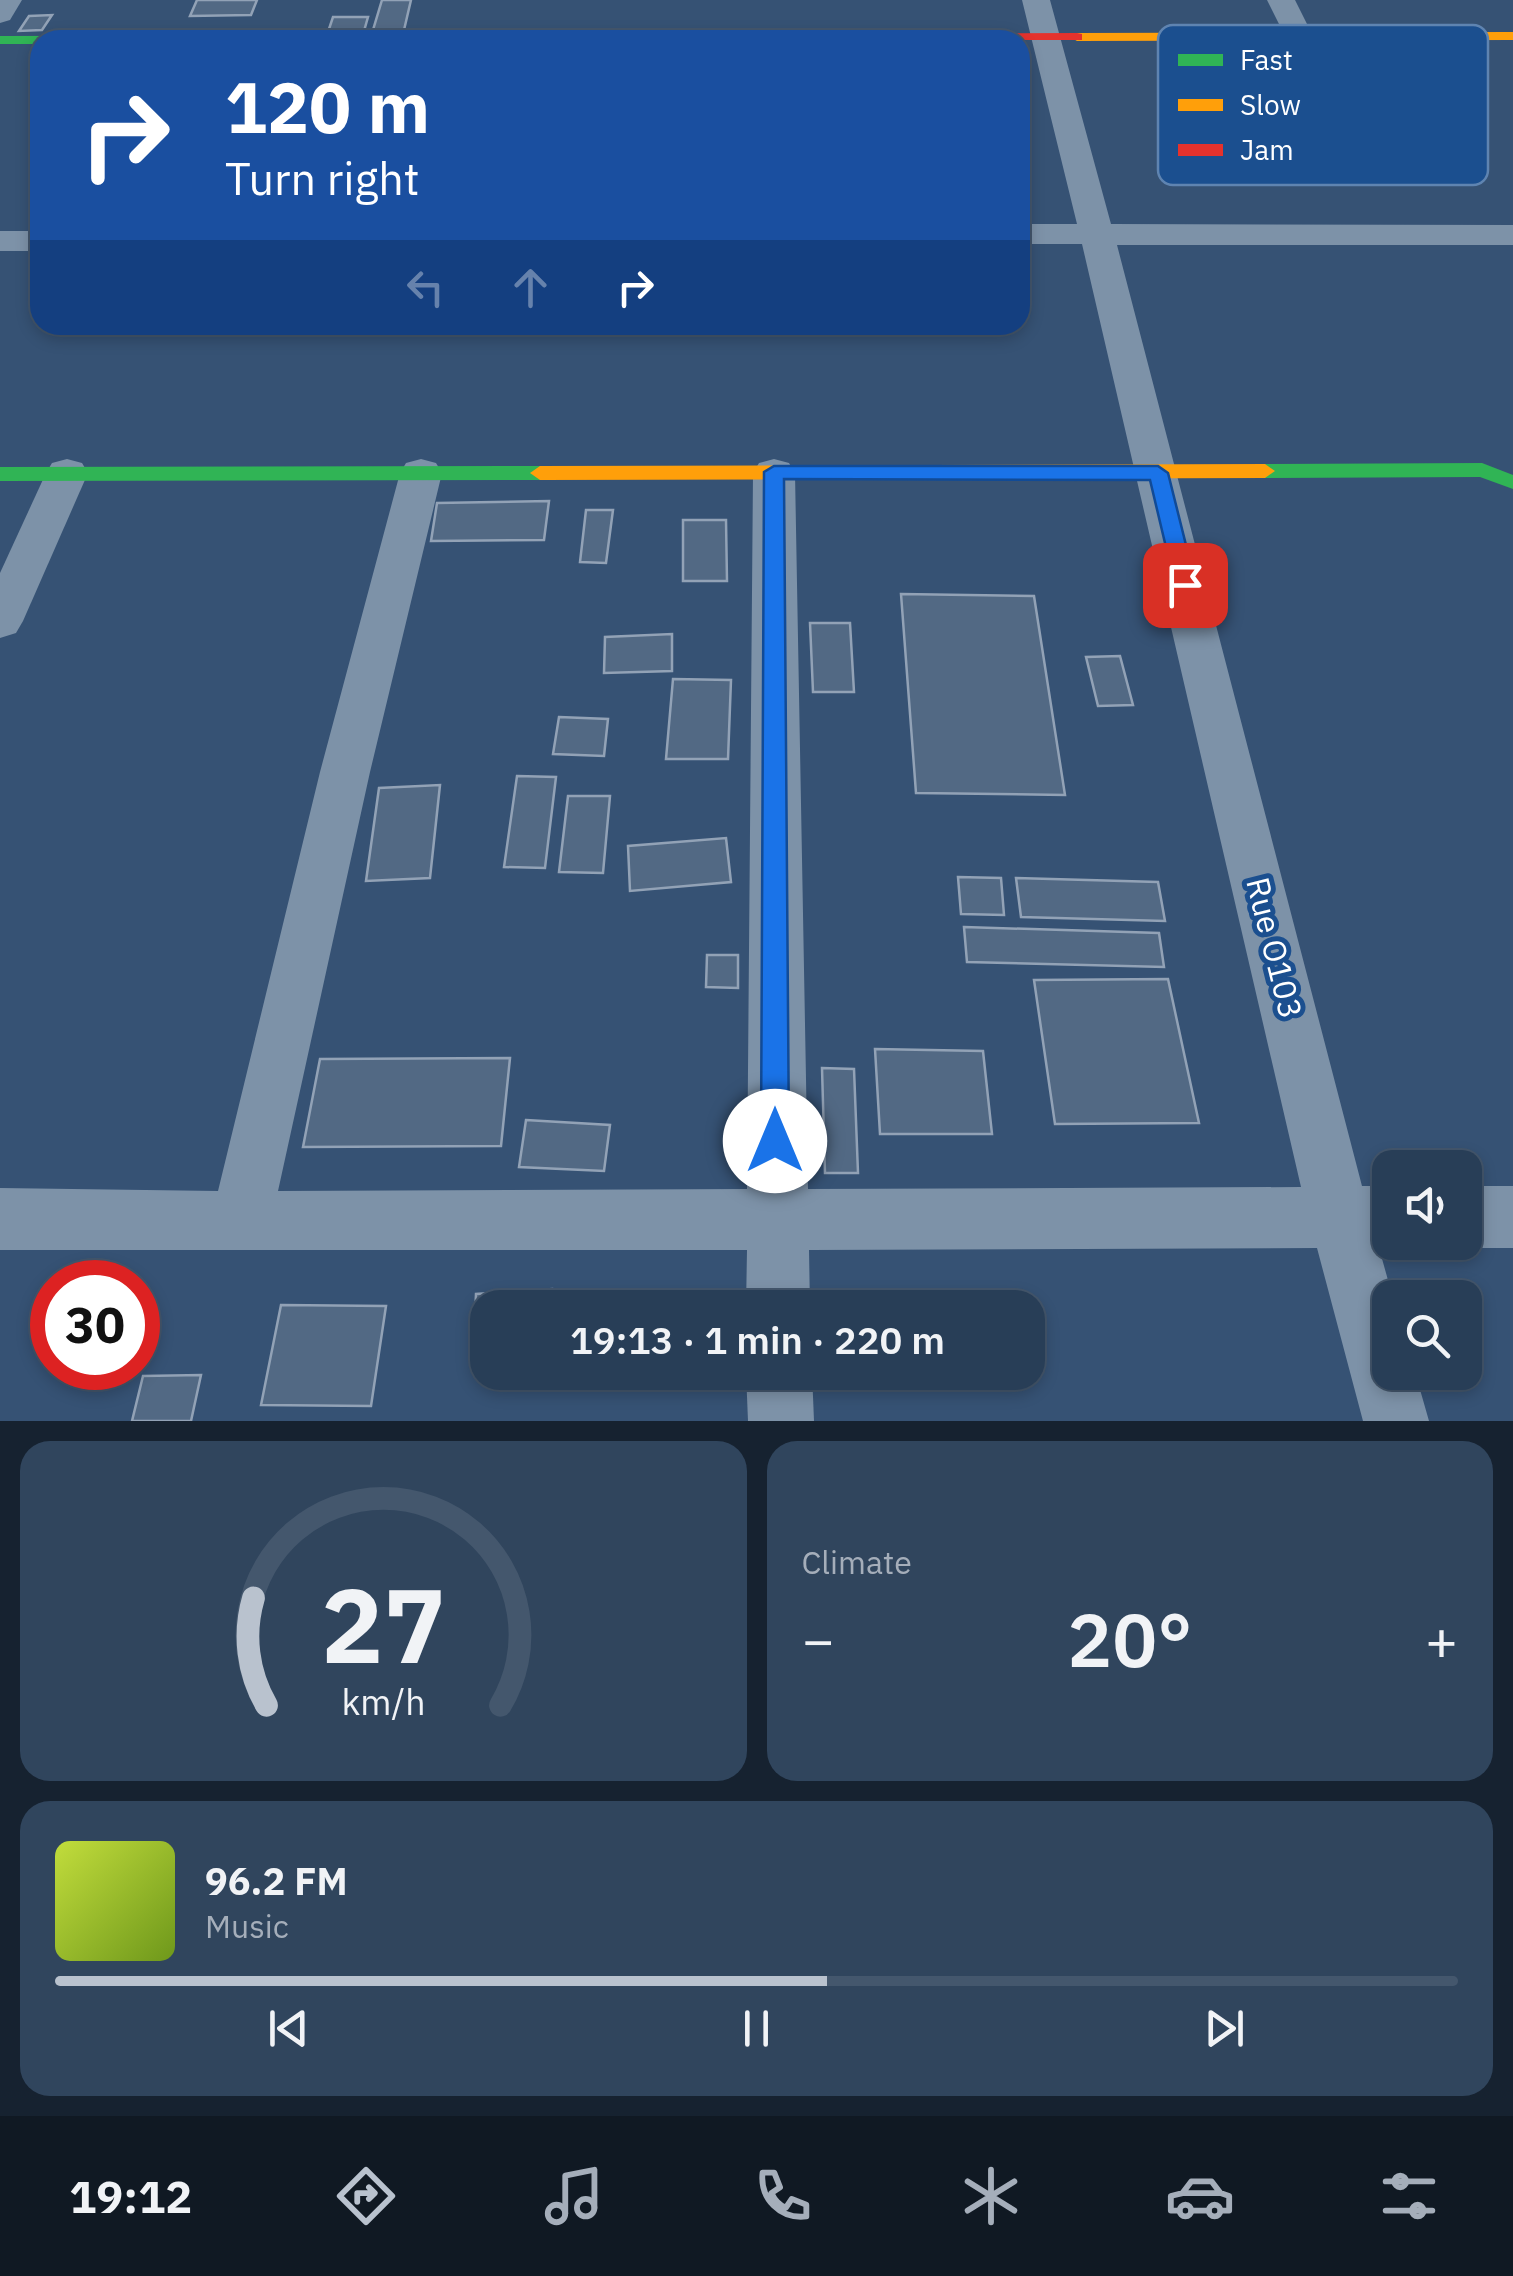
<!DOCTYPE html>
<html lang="en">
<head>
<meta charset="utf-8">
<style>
	:root { --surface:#283e57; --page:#30455d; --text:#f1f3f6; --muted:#a5aeba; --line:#44576d; --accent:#b9c2ce }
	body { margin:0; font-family:"IBM Plex Sans",sans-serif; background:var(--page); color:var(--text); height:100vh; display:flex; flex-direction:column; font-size:38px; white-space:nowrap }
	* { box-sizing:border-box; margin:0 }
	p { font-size:32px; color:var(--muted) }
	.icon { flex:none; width:55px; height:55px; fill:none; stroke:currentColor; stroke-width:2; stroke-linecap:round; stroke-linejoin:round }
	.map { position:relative; height:1421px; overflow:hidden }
	.sheet { display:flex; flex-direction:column; gap:20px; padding:20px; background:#162230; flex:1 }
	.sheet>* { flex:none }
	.hud { position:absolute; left:30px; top:30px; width:1000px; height:305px; border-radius:30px; box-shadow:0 5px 15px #0003,0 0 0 2px var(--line); background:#1a4fa0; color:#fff; overflow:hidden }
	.controls { position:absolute; left:1372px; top:1150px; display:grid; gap:20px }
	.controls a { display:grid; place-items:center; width:110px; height:110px; border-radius:20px; background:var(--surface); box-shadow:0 5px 15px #0003,0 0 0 2px var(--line); font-size:50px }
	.speed { position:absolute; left:30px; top:1260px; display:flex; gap:20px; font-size:50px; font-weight:700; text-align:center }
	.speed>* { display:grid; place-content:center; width:130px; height:130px; border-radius:50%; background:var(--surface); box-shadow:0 5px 15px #0003,0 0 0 2px var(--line); line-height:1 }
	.speed .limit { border:15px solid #d22; background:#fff; color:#111 }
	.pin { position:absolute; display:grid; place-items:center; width:85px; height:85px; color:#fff; margin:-42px; border-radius:20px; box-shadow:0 5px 15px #0006 }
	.me { position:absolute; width:110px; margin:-55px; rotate:0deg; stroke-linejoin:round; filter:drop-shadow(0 0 8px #0008) }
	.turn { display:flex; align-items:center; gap:35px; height:210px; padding:0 30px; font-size:45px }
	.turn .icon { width:130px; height:130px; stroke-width:2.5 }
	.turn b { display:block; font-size:70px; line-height:85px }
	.lanes { display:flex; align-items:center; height:95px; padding:0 30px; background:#0003; justify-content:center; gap:50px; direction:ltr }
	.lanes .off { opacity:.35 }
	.big { font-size:75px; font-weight:600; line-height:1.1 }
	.sheet .widget { flex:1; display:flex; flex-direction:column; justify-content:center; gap:15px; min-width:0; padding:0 35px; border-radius:30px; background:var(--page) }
	.sheet .dial { align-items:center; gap:0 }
	.dial svg { height:260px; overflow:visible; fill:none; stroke:var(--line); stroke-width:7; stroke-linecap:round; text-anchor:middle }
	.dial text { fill:var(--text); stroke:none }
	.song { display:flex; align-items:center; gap:30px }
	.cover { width:120px; height:120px; border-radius:15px; background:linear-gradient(135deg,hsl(70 70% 55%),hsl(80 70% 35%)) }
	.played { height:10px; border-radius:5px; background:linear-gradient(90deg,var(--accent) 55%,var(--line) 55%) }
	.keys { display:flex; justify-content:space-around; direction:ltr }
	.heat { display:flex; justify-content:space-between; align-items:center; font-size:55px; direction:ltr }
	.sheet .tiles { flex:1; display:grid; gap:20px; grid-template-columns:1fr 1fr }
	.widget:last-child { grid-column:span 2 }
	.trip { position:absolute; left:470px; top:1290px; width:575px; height:100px; border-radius:30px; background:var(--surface); box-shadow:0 5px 15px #0003,0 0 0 2px var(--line); font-weight:600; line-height:100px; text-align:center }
	.tab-bar { display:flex; height:160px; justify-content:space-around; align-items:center; background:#101923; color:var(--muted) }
	.tab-bar .icon { width:70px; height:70px }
	.tab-bar .on { color:var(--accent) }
	.tab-bar b { font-size:45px; color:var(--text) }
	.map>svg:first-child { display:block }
</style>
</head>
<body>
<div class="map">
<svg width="1513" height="1421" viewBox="0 0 1513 1421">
	<rect width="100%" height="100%" fill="#365274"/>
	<!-- building -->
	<g fill="#526984" stroke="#92a2b6" stroke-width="2.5">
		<polygon points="197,0 257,0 251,15 190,16"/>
		<polygon points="382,0 411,0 404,30 373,30"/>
		<polygon points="52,15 42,30 19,31 29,16"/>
		<polygon points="333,17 368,17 364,31 328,32"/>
		<polygon points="549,501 544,540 431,541 437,503"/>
		<polygon points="586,510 613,510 606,563 580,562"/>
		<polygon points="683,520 726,520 727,581 683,581"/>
		<polygon points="901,594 1034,596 1065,795 916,793"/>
		<polygon points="810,623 850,623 854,692 813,692"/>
		<polygon points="672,634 672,671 604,673 605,637"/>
		<polygon points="1120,656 1133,705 1098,706 1086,657"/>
		<polygon points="673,679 731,680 728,759 666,759"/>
		<polygon points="559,717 608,719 604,756 553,754"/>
		<polygon points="517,776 556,777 545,868 504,867"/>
		<polygon points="440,785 430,878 366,881 379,788"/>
		<polygon points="568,796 610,796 603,873 559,872"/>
		<polygon points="726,838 731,882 630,891 628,846"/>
		<polygon points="958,877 1001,878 1004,915 961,914"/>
		<polygon points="1016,878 1158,882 1165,921 1021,917"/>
		<polygon points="964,927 1159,933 1164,967 967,962"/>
		<polygon points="707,955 738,955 738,988 706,987"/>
		<polygon points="1168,979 1199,1123 1055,1124 1034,980"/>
		<polygon points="875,1049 983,1051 992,1134 880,1134"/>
		<polygon points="510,1058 501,1146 303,1147 320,1059"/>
		<polygon points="822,1068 854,1069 858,1173 825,1173"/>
		<polygon points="526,1120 610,1125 604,1171 519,1167"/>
		<polygon points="552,1289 552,1308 488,1308 488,1334 474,1335 476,1294"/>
		<polygon points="281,1305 386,1306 371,1406 261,1405"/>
		<polygon points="201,1375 191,1421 132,1421 143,1376"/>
	</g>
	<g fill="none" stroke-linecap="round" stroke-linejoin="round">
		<!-- street -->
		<g fill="#7d92a8" fill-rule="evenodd">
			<polygon points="0,0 22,0 10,20 0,23"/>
			<polygon points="1022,0 1050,0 1111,224 1513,225 1513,245 1117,245 1362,1186 1390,1186 1390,1242 1402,1242 1379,1248 1393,1298 1390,1298 1390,1372 1415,1372 1429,1421 1363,1421 1317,1248 809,1250 810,1308 746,1308 747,1250 0,1250 0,1188 218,1191 320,772 400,473 406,463 421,459 436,463 442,473 370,772 278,1191 747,1189 753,473 759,463 774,459 789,463 795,473 808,1189 1301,1187 1082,244 1020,244 1020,224 1077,224"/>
			<polygon points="1267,0 1295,0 1313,36 1308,42 1288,42"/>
			<rect x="0" y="231" width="40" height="20"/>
			<polygon points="67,459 82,463 88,473 23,621 16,633 0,638 0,573 46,473 52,463"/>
			<polygon points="1465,1186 1513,1186 1513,1248 1465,1248 1453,1242 1465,1242"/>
			<polygon points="746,1372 812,1372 814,1421 748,1421"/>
		</g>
		<!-- fast -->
		<g fill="#30b455" fill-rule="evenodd">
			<polygon points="453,35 459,40 40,40 40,44 0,44 0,36"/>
			<polygon points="1482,463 1513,475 1513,489 1480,477 1265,478 1255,471 1265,464"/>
			<polygon points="540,466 550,473 540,480 0,481 0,467"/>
		</g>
		<!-- slow -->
		<g fill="#ff9f0a" fill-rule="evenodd">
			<polygon points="1513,32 1513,40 1077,41 1070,37 1077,33"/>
			<polygon points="1265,464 1275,471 1265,478 540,480 530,473 540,466"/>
		</g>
		<!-- jam -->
		<polygon fill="#e5322d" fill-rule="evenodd" points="1077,33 1082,34 1082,40 446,39 453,35"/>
	</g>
	<!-- route -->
	<polygon fill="#1a73e8" stroke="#114b97" stroke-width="2.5" points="774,466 1158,466 1168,473 1196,585 1185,593 1175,585 1150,480 784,479 789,1141 785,1151 775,1155 765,1151 761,1141 764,472"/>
	<g text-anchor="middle" stroke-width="10" stroke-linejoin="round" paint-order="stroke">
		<!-- street labels -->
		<g font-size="32" fill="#fff" stroke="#1b4f8f">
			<text transform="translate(1274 948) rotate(76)" y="11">Rue O103</text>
		</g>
	</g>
	<!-- legend -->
	<rect x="1158" y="25" width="330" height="160" rx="15" fill="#1b4f8f" stroke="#5f84b1" stroke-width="2.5"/>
	<rect x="1178" y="54" width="45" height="12" fill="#30b455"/>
	<rect x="1178" y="99" width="45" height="12" fill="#ff9f0a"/>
	<rect x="1178" y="144" width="45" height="12" fill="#e5322d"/>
	<g font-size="28" fill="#fff">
		<text x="1240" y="70">Fast</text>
		<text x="1240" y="115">Slow</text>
		<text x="1240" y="160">Jam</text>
	</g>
</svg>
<div class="controls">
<a><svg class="icon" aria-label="sound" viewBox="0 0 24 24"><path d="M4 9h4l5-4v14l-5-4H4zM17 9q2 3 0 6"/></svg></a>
<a><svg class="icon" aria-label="search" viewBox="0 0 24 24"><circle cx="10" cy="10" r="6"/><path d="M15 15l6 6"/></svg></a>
</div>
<div class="speed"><div class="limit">30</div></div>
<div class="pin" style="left:1185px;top:585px;background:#d93025"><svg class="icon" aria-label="arrive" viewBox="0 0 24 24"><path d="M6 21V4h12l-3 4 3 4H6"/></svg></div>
<svg class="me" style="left:775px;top:1141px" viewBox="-20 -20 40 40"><circle r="19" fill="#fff"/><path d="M0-13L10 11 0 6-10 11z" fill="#1a73e8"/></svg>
<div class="trip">19:13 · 1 min · 220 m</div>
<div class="hud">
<div class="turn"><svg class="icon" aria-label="right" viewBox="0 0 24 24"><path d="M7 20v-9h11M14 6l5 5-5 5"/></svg><div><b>120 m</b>Turn right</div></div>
<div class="lanes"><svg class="icon off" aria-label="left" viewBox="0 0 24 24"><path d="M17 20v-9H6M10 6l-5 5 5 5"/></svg><svg class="icon off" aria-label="ahead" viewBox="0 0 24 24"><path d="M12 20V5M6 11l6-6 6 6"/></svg><svg class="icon" aria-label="right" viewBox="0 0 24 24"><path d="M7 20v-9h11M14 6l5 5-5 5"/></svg></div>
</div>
</div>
<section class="sheet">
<div class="tiles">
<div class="widget dial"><svg viewBox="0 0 100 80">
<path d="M14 69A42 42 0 1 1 86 69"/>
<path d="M14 69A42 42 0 0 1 10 36" stroke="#b9c2ce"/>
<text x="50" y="56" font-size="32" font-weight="700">27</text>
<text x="50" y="72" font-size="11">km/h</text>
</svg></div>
<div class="widget"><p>Climate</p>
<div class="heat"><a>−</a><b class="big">20°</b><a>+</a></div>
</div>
<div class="widget">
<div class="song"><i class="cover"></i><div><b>96.2 FM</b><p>Music</p></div></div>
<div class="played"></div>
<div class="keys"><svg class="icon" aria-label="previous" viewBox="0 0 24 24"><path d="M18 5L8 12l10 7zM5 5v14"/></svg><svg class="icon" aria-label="pause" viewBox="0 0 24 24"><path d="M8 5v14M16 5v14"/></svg><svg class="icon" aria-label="next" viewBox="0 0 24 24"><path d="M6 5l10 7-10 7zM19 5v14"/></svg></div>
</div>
</div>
</section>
<nav class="tab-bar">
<b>19:12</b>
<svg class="icon on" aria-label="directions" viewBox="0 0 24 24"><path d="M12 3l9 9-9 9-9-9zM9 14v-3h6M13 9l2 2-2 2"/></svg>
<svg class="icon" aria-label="music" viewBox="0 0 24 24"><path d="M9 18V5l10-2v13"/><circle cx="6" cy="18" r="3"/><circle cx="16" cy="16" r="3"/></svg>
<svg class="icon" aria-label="phone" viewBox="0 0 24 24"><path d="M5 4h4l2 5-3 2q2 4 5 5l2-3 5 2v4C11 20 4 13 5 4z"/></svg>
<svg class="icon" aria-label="climate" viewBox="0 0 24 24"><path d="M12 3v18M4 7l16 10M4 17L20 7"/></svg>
<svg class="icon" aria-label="car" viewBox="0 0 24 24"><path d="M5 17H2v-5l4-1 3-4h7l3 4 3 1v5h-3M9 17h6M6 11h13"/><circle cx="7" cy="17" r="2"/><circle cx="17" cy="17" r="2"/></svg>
<svg class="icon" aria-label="filters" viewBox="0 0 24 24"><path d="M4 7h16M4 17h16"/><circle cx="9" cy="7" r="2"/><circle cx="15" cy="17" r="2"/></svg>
</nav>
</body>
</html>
